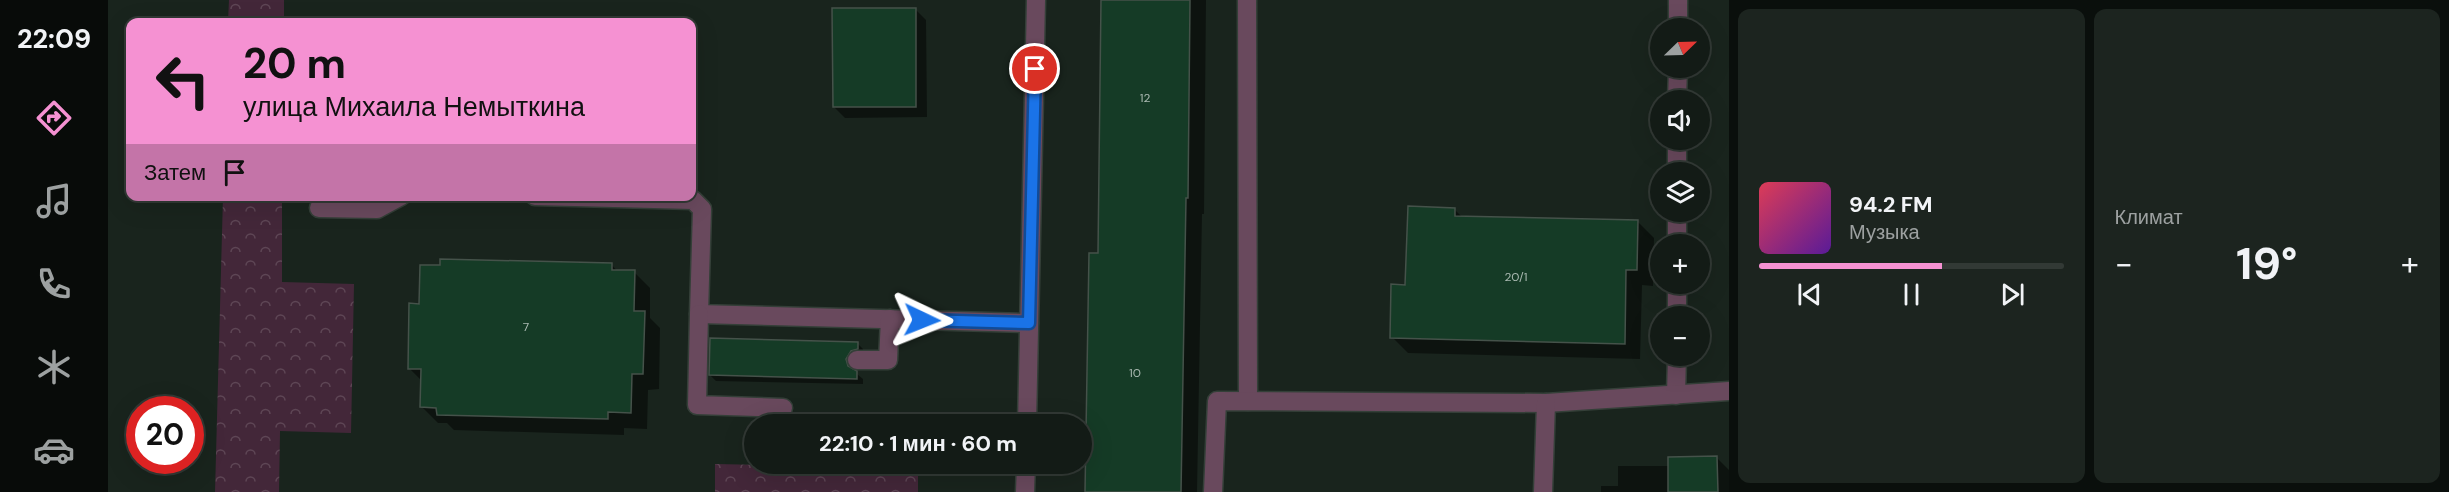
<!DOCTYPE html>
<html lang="ru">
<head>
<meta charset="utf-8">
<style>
	:root { --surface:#131b16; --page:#1c241f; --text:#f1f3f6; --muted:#9da1a1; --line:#323935; --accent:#f591d2 }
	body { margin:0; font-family:"DM Sans",sans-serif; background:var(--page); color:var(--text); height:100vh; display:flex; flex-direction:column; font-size:22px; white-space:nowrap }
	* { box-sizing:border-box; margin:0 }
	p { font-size:20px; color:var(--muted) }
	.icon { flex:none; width:33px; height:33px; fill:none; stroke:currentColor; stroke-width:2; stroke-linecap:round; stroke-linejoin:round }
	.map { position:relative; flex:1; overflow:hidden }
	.sheet { display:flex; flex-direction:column; gap:9px; padding:9px; background:#0a0f0c; width:720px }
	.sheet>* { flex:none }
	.top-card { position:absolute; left:18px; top:18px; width:570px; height:183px; border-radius:12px; box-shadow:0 6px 24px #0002,0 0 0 2px var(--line); background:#f591d2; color:#111; overflow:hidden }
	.needle { width:39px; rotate:67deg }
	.buttons { position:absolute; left:1542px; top:18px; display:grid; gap:12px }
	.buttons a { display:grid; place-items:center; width:60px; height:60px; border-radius:50%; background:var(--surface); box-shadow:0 6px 24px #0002,0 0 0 2px var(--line); font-size:30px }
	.speed { position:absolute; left:18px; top:396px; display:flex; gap:12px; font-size:30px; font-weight:700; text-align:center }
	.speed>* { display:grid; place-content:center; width:78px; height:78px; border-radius:50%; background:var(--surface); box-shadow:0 6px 24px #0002,0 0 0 2px var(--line); line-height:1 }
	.speed .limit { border:9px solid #d22; background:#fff; color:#111 }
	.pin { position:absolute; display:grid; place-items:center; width:51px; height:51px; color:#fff; margin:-26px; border:3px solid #fff; border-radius:50%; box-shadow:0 2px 6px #0007 }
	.me { position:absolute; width:66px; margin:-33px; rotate:92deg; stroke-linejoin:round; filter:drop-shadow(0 0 4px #0008) }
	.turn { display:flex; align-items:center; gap:21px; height:126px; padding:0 18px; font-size:27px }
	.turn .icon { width:78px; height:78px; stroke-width:2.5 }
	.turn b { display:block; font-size:42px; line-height:51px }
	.then { display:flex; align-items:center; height:57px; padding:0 18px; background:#0003; gap:12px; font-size:22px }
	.big { font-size:45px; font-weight:700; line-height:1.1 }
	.sheet .tile { flex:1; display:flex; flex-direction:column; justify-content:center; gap:9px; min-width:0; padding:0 21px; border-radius:12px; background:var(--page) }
	.song { display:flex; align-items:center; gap:18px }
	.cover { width:72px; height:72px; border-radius:9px; background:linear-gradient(135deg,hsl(350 70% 55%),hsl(270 70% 35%)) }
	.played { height:6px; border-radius:3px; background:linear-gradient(90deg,var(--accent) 60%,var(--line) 60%) }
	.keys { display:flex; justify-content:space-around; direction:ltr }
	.heat { display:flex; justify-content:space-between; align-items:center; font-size:33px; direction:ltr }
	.sheet .tiles { flex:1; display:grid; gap:9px; grid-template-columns:repeat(2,1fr) }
	.trip { position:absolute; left:636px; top:414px; width:348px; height:60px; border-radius:30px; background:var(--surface); box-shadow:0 6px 24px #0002,0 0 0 2px var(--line); font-weight:700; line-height:60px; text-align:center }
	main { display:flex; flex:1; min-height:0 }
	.tabs { display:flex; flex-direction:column; width:108px; justify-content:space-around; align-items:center; background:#080b09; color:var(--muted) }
	.tabs .icon { width:42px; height:42px }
	.tabs .selected { color:var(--accent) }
	.tabs b { font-size:27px; color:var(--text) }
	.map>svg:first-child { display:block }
</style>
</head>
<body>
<main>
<nav class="tabs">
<b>22:09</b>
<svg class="icon selected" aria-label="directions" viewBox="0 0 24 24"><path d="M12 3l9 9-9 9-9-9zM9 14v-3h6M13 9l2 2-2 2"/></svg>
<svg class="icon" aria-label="music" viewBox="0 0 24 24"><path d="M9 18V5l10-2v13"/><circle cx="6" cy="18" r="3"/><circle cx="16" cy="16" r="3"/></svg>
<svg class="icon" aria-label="phone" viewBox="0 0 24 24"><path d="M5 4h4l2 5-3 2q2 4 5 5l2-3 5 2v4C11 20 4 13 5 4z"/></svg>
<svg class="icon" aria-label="climate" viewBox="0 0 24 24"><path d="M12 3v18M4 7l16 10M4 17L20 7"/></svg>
<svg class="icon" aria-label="car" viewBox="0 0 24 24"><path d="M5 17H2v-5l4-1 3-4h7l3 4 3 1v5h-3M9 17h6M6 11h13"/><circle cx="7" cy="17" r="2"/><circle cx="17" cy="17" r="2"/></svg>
</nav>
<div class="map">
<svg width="1621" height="492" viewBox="0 0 1621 492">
	<defs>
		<pattern id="forest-crowns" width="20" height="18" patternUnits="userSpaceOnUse" patternTransform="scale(1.5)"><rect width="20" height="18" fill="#432739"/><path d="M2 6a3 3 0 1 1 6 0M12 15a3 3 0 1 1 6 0" fill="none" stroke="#5e4655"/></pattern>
	</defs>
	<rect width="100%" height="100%" fill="#19241d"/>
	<!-- forest -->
	<g fill="url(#forest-crowns)">
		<polygon points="121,0 176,0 176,22 120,22"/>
		<polygon points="115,197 174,197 174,282 246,284 243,433 172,431 171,492 107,492"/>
		<polygon points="607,464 810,468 810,492 607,492"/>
	</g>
	<!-- shadow -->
	<g fill="#0007">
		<polygon points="995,0 1098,0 1096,214 1094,214 1089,492 978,492 991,255"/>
		<polygon points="807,9 818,20 819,117 737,118 726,107"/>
		<polygon points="1346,209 1354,217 1530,222 1546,238 1545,286 1534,285 1532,359 1300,353 1284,337 1299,286"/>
		<polygon points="503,264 510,272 526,272 542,288 542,318 552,328 551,389 540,390 539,429 516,428 516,435 346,430 339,423 330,423 314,407 314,381 301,368 313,305"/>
		<polygon points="749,343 755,349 755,354 743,366 744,370 755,379 755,384 608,381 602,375"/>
		<polygon points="1609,458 1621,470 1621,492 1493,492 1493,486 1510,486 1510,466 1561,466"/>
	</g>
	<!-- building -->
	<g fill="#153b26" stroke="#45524a" stroke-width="1.5">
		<polygon points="993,0 1082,0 1080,198 1078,198 1073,492 977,492 981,253 990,253"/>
		<polygon points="724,8 808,8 808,107 725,107"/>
		<polygon points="1300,206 1347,208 1347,216 1530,220 1529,270 1518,270 1517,344 1282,338 1283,284 1297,285"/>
		<polygon points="332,259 504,263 504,270 527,270 526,311 537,311 535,374 524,374 523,413 500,412 500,419 329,415 328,408 312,407 313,369 300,369 301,303 311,304 312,265 332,265"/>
		<polygon points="602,338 750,342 750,349 743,351 738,359 740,366 749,371 749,379 601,375"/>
		<polygon points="1609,456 1610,492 1560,492 1560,457"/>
	</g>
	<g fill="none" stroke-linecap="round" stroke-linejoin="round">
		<defs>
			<g id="lane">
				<polyline points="427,196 585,200 594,209 591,314 921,323"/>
				<polyline points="211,208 269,209 293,196"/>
				<polyline points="591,314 589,405 675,408"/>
				<polyline points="749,360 780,360 782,319"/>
			</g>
			<g id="street">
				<polyline points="1139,0 1140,401"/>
				<polyline points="1570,28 1570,0"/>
				<polyline points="1569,100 1570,68"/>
				<polyline points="1569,172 1569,140"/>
				<polyline points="1569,244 1569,212"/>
				<polyline points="1569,316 1569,284"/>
				<polyline points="1568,395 1569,356"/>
				<polyline points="919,424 928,0"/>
				<polyline points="917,492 918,464"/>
				<polyline points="1105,492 1109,401 1438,403 1621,391"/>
				<polyline points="1435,492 1438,403"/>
			</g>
		</defs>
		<!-- lane casing -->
		<use href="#lane" stroke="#343f38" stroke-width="21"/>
		<!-- street casing -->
		<use href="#street" stroke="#343f38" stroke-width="21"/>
		<!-- lane -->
		<use href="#lane" stroke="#69495d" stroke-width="18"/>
		<!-- street -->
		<use href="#street" stroke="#69495d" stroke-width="18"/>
	</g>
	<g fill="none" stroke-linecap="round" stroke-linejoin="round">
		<defs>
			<polyline id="route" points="814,320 921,323 927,69"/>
		</defs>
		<!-- route casing -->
		<use href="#route" stroke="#114b97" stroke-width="15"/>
		<!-- route -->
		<use href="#route" stroke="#1a73e8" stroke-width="10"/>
	</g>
	<g text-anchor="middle" stroke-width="6" stroke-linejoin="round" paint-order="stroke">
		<!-- number labels -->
		<g font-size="12" fill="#abbab2">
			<text x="1037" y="102">12</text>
			<text x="1408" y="281">20/1</text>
			<text x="418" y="331">7</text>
			<text x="1027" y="377">10</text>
		</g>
	</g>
</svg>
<div class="buttons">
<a><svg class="needle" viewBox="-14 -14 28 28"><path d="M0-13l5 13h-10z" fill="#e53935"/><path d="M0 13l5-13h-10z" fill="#9da1a1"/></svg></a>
<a><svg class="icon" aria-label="sound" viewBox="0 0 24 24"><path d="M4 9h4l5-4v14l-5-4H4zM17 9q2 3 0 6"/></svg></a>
<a><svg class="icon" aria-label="layers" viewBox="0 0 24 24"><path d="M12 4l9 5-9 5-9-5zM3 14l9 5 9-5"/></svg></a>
<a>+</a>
<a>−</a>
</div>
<div class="speed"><div class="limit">20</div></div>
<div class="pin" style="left:927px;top:69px;background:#d93025"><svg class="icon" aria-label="arrive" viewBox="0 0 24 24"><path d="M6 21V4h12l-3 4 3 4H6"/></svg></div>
<svg class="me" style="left:814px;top:320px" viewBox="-20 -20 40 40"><path d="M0-17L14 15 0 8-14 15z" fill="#1a73e8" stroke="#fff" stroke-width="4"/></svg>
<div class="trip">22:10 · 1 мин · 60 m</div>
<div class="top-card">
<div class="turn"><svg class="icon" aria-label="left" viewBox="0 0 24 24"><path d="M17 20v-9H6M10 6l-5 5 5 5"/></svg><div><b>20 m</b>улица Михаила Немыткина</div></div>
<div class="then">Затем<svg class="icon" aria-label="arrive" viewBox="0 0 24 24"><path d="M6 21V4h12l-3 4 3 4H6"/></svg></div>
</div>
</div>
<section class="sheet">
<div class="tiles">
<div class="tile">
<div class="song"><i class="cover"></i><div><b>94.2 FM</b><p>Музыка</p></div></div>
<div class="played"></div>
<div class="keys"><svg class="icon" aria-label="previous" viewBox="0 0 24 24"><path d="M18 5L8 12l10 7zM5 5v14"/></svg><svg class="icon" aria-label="pause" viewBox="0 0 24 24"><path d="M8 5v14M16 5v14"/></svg><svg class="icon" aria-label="next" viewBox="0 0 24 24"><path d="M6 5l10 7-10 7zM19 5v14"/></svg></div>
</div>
<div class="tile"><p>Климат</p>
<div class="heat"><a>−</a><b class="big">19°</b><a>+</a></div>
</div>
</div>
</section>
</main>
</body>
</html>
